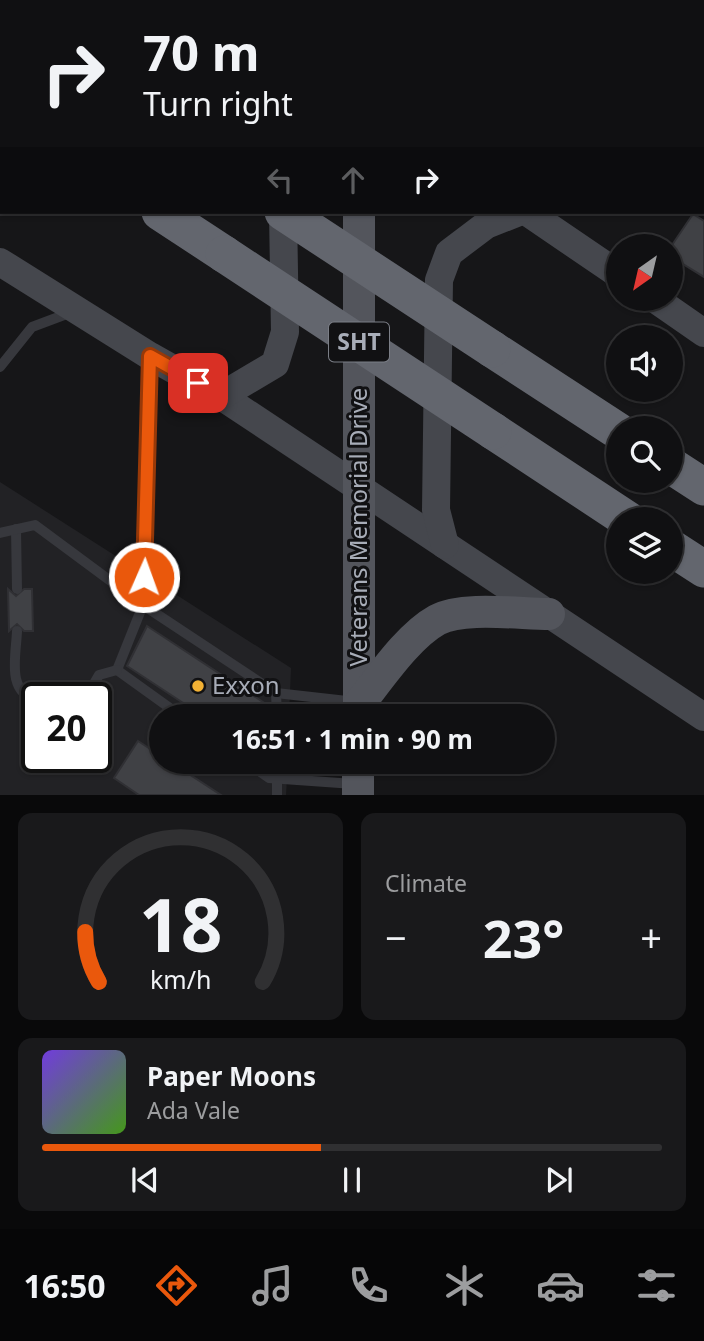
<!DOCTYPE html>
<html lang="en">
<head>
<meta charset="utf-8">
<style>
	:root { --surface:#101012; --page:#19191b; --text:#f1f3f6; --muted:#9c9d9f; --line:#303032; --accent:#ea580c }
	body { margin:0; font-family:"Noto Sans",sans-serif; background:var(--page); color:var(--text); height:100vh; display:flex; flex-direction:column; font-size:26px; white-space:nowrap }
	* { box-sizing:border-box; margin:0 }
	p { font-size:23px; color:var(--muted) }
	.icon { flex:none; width:38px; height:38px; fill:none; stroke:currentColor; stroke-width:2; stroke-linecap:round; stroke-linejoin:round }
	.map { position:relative; height:795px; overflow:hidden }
	.panel { display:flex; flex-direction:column; gap:18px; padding:18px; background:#09090a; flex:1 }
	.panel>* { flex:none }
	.guide { position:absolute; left:0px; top:0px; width:705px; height:214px; box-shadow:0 2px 5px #0004,0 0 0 2px var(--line); background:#101012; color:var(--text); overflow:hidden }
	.needle { width:46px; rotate:214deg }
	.tools { position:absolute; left:606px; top:234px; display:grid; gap:14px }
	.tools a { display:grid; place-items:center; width:77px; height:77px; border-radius:50%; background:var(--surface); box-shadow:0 2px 5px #0004,0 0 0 2px var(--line); font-size:35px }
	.speed { position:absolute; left:21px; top:682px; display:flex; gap:14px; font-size:35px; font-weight:700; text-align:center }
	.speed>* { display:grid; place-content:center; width:91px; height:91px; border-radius:50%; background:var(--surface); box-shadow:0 2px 5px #0004,0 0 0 2px var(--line); line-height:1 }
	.speed .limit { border:4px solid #111; border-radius:10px; background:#fff; color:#111 }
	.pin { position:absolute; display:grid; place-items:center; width:60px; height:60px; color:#fff; margin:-30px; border-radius:14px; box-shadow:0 4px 10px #0006 }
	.me { position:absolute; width:77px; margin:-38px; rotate:2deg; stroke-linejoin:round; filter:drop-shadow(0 0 5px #0008) }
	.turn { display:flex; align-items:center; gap:24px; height:147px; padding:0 28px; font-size:32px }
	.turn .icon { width:91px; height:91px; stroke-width:2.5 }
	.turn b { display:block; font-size:49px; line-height:60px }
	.lanes { display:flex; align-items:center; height:66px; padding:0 28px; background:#0003; justify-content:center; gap:35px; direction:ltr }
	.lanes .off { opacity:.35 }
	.big { font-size:52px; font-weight:700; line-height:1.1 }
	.panel .card { flex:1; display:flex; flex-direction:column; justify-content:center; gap:10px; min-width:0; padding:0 24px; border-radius:14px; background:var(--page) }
	.panel .dial { align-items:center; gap:0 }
	.dial svg { height:182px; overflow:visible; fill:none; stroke:var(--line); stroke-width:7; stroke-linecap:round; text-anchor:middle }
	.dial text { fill:var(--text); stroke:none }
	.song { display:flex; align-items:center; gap:21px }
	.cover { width:84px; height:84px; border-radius:10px; background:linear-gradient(135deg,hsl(260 70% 55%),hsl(100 70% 35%)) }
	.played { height:7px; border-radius:4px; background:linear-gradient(90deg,var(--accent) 45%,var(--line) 45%) }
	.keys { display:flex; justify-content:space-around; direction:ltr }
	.heat { display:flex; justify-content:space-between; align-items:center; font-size:38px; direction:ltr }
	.panel .tiles { flex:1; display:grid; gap:18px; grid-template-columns:1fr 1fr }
	.card:last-child { grid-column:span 2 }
	.trip { position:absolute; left:149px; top:704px; width:406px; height:70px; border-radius:35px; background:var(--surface); box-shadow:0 2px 5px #0004,0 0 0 2px var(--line); font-weight:700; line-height:70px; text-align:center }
	.menu { display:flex; height:112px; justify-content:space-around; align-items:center; background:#060607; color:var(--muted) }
	.menu .icon { width:49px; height:49px }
	.menu .on { color:var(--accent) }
	.menu b { font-size:32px; color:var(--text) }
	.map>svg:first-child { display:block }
</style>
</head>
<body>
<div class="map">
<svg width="704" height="795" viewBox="0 0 704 795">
	<rect width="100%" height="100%" fill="#161618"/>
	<!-- built -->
	<path fill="#222225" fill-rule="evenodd" d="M0 482 291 668 289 716H161V761H288L286 795H0ZM37 698H96V758H37Z"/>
	<!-- building -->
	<g fill="#404145" stroke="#303034" stroke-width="2">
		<polygon points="693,214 704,221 704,277 670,256 670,248"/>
		<polygon points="8,589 16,596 24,589 32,589 33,631 24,631 17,624 9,631"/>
		<polygon points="147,626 269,706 270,716 203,716 127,666"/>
		<polygon points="138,741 161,756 161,761 169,761 221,795 139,795 114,778"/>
	</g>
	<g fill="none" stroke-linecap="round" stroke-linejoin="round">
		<!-- lane -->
		<g stroke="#37383d" stroke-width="10">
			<polyline points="150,359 143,605 276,693 356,702"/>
			<polyline points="0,367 32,327 72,312"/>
			<polyline points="16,529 17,589"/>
			<polyline points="0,533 35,525 143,605 117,670 181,716"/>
			<path d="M17 631C16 657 6 692 37 700"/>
			<polyline points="276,693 277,716"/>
			<polyline points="81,698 88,694 99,675 117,670"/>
			<polyline points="245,761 269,778 354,784"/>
			<polyline points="277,761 277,795"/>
		</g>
		<!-- street -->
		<g stroke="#37383d" stroke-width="19">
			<polyline points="453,0 457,2"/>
			<polyline points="704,34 704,33"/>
		</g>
		<!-- secondary -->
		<g stroke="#45474d" stroke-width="28">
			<polyline points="203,0 206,2"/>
			<polyline points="358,0 358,2"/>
			<polyline points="527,212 618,274"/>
			<polyline points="0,262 150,356 221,396 704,717"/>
			<polyline points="655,299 704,333"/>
			<polyline points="221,396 275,364 285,332 283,212"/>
			<polyline points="445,545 436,510 439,280 449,253 486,225 519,212"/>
		</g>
		<!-- primary -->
		<g stroke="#53555c" stroke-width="32">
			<polyline points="359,212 359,716"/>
			<path d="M360 703C380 678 408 636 437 620 463 606 519 614 549 614"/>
			<polyline points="358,795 358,761"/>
		</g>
		<!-- highway -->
		<g stroke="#63666e" stroke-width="37">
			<polyline points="0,26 2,27"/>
			<polyline points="0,106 2,107"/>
			<polyline points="160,212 224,254"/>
			<polyline points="492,349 618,431"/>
			<polyline points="493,431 628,520"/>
			<polyline points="670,465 704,487"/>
			<polyline points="670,547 704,569"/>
		</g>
		<!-- highway-bridge -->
		<g stroke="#63666e" stroke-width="37">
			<polyline points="283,212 492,349"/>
			<polyline points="224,254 493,431"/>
		</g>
	</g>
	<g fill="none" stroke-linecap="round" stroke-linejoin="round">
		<defs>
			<polyline id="route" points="144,577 150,356 198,383"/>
		</defs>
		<!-- route casing -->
		<use href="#route" stroke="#983908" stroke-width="18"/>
		<!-- route -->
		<use href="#route" stroke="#ea580c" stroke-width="12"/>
	</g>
	<!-- markers -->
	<circle fill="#f2b134" stroke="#111113" stroke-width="2.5" cx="198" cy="686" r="7"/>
	<g text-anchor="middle" stroke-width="6" stroke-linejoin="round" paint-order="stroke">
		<!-- shield labels -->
		<rect fill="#111113" stroke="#7b7e86" stroke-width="2" x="329" y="322.5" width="60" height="39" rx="5"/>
		<g font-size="23" font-weight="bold" fill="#a8adb8">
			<text x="359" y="350">SHT</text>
		</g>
		<!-- street labels -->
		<g font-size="24" fill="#a8adb8" stroke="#111113">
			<text transform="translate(359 527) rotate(-90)" y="8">Veterans Memorial Drive</text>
		</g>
		<!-- poi labels -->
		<g font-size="24" fill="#a8adb8" stroke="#111113" text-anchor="start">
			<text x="212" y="694">Exxon</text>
		</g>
	</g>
</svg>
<div class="tools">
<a><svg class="needle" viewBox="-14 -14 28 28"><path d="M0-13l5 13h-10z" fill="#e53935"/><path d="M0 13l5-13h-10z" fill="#9c9d9f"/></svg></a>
<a><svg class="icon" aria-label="sound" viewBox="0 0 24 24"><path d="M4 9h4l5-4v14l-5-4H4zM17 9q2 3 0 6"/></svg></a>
<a><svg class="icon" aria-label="search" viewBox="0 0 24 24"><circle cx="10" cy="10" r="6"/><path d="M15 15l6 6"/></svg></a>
<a><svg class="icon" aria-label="layers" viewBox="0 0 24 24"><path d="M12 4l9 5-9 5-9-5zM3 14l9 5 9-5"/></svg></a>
</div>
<div class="speed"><div class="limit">20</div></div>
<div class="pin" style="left:198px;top:383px;background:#d93025"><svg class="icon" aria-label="arrive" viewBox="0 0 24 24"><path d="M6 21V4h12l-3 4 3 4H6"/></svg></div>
<svg class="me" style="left:144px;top:577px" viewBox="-20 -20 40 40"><circle r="17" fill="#ea580c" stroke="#fff" stroke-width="3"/><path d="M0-11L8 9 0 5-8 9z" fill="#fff"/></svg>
<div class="trip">16:51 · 1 min · 90 m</div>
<div class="guide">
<div class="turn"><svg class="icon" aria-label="right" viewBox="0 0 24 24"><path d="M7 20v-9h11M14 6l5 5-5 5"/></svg><div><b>70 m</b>Turn right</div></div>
<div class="lanes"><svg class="icon off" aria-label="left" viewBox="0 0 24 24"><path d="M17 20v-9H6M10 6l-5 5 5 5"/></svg><svg class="icon off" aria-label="ahead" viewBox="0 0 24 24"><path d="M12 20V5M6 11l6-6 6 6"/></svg><svg class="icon" aria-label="right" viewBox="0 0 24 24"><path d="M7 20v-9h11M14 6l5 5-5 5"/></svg></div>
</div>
</div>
<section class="panel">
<div class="tiles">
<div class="card dial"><svg viewBox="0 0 100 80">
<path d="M14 69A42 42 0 1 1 86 69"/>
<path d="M14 69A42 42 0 0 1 8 47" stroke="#ea580c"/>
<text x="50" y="56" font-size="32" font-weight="700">18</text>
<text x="50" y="72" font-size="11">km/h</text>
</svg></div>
<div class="card"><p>Climate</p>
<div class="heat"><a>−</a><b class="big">23°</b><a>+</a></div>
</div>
<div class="card">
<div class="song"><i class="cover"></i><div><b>Paper Moons</b><p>Ada Vale</p></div></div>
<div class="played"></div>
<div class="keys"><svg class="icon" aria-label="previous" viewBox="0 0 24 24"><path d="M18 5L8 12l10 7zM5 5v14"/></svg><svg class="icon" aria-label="pause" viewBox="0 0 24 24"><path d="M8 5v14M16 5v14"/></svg><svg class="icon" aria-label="next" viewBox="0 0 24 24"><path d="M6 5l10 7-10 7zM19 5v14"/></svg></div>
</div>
</div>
</section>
<nav class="menu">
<b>16:50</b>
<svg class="icon on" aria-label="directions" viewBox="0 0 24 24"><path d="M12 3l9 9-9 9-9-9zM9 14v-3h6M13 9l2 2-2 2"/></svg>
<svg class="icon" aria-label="music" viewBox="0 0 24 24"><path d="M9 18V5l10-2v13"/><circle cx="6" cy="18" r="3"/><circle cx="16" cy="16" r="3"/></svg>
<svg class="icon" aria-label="phone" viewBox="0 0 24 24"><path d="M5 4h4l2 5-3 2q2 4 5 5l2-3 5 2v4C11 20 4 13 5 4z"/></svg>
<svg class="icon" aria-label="climate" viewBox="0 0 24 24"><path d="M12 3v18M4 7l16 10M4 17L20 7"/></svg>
<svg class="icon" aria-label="car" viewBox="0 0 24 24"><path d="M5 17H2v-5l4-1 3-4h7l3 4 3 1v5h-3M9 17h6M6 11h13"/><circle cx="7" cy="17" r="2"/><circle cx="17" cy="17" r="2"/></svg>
<svg class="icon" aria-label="filters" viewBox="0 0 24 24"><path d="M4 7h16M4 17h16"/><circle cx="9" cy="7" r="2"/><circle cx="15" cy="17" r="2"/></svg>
</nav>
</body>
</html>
